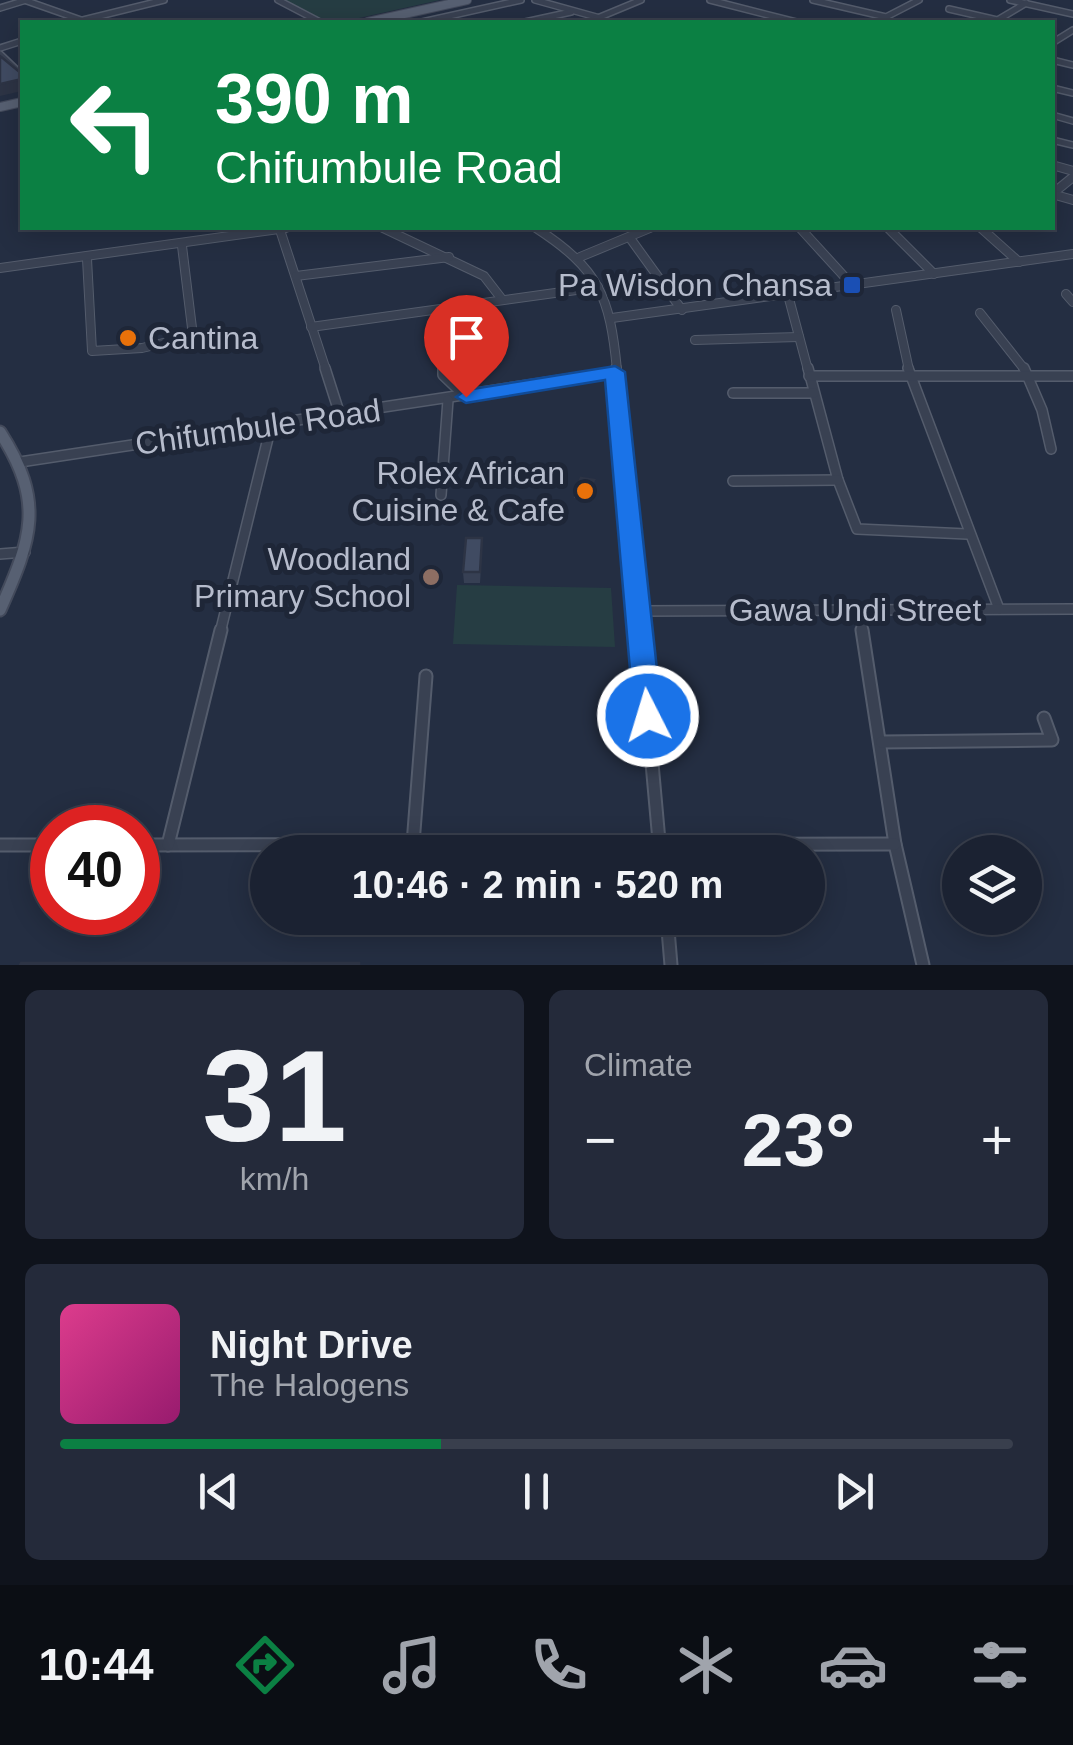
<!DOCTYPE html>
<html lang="en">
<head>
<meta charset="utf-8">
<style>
	:root { --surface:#1b2232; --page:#242a3a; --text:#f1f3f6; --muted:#a0a4ac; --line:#393f4d; --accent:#0b8043 }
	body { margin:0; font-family:Helvetica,sans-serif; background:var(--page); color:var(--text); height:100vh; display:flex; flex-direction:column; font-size:38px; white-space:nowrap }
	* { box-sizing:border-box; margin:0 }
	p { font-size:32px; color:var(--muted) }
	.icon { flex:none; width:55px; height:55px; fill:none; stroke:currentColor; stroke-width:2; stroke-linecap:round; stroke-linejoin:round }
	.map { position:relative; height:965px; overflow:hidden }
	.drawer { display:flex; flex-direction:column; gap:25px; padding:25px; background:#0f131c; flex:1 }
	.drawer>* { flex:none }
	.guide { position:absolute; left:20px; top:20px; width:1035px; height:210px; border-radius:0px; box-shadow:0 5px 25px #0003,0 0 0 2px var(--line); background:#0b8043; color:#fff; overflow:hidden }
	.fabs { position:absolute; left:942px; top:835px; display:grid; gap:20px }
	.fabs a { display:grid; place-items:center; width:100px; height:100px; border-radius:50%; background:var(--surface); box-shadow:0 5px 25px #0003,0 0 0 2px var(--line); font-size:50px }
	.speed { position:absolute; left:30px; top:805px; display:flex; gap:20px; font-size:50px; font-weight:700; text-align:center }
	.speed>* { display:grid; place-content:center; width:130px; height:130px; border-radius:50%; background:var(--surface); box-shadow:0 5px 25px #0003,0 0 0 2px var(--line); line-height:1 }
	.speed .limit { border:15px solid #d22; background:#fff; color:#111 }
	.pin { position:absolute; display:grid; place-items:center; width:85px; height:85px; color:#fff; margin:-102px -42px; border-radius:50% 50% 50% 0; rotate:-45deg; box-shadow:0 0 10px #0007 }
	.pin .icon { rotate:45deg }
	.me { position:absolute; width:110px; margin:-55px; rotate:355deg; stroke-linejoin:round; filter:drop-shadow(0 0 8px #0008) }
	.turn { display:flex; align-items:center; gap:35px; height:210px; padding:0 30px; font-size:45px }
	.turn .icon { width:130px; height:130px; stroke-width:2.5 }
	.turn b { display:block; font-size:70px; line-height:85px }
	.big { font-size:75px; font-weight:700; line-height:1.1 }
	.drawer .card { flex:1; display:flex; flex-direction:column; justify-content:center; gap:15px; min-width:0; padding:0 35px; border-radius:15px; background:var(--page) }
	.drawer .dial { align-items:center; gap:0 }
	.dial b { font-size:130px; line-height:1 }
	.song { display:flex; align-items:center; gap:30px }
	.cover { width:120px; height:120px; border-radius:15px; background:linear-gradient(135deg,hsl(330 70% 55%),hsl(320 70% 35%)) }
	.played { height:10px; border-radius:5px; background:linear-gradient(90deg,var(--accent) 40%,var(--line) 40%) }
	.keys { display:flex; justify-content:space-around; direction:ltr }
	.heat { display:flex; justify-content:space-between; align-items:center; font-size:55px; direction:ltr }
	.drawer .tiles { flex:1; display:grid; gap:25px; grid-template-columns:1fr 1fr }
	.card:last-child { grid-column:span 2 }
	.trip { position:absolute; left:250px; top:835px; width:575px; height:100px; border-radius:50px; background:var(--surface); box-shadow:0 5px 25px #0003,0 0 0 2px var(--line); font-weight:700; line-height:100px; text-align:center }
	.tab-bar { display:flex; height:160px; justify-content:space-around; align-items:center; background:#0b0e14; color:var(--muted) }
	.tab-bar .icon { width:70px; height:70px }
	.tab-bar .selected { color:var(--accent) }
	.tab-bar b { font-size:45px; color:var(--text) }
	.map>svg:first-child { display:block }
</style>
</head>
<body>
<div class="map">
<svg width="1073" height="965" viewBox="0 0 1073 965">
	<rect width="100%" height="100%" fill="#242e42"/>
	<!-- green -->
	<g fill="#263d43">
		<polygon points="284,0 440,0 341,22 319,21"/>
		<polygon points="457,585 611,588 615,647 453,644"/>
	</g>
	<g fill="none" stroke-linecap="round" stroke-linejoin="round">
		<defs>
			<g id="minor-far3">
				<polyline points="24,0 81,20"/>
				<polyline points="278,0 320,22"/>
				<polyline points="535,0 600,18"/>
				<polyline points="710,0 796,22"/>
				<polyline points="813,0 886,17 919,0"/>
				<polyline points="1010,0 1073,14"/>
				<polyline points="0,8 26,0"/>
				<polyline points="949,9 997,20"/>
				<polyline points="996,21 1026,3"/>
				<polyline points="75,22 164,0"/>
				<polyline points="422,22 521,0"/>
				<polyline points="525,22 571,12"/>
				<polyline points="588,22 641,0"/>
				<polyline points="676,22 695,22"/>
				<polyline points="1052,43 1073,30"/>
				<polyline points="0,48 22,41"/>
				<polyline points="0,54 22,75"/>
				<polyline points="1052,60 1073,65"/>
				<polyline points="1052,88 1073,93"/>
				<polyline points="1052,115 1073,121"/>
				<polyline points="1052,140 1073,145"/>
			</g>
			<g id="minor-far2">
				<polyline points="1052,165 1073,171"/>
				<polyline points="1052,194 1073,177"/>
				<polyline points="1052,194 1073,200"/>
				<polyline points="383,228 484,276 501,298"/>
				<path d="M536 228C599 269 610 296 617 370"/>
				<polyline points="800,228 852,285"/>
				<polyline points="888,228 934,274"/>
				<polyline points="981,228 1019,262"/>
				<polyline points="280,230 326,370"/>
				<polyline points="630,238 682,310"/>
				<polyline points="580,257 650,228"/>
				<polyline points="87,259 92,351 142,348 193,336 182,246"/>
				<polyline points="0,268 286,228"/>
				<polyline points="296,276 449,257"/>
				<polyline points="1066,294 1073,302"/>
				<polyline points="788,295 808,370"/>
				<polyline points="896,310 909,370"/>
				<polyline points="980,313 1025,370"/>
				<polyline points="612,318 1073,254"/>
				<polyline points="311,327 598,287"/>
				<polyline points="695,340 799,337"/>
				<polyline points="443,370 444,353"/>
			</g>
			<g id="minor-far1">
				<polyline points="325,368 340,415"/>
				<polyline points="443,368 443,375 466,397"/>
				<polyline points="616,368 640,633"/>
				<polyline points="808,368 838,480 857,529 967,534"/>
				<polyline points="908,368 999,609"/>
				<polyline points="1024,368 1042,410 1051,449"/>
				<polyline points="809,376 1073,376"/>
				<polyline points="733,393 814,393"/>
				<polyline points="20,462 615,372"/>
				<polyline points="733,481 838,480"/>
				<polyline points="441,495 448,400"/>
				<polyline points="0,554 25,552"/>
				<polyline points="859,609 863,633"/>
				<polyline points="638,611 1073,609"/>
				<polyline points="220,633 271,426"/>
			</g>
			<g id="minor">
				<polyline points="640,630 660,852"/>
				<polyline points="862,630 895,844 923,965"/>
				<polyline points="882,742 1052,740 1044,718"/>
				<polyline points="413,844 426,676"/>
				<polyline points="0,845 52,845"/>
				<polyline points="138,845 895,844"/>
				<polyline points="168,845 221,630"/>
				<polyline points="667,918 671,965"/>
			</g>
			<g id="major-far1">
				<polyline points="368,22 467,0"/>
				<polyline points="0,107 22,102"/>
			</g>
			<path id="major" d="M0 432C45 502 32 538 0 610"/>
		</defs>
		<!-- minor-far3 casing -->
		<use href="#minor-far3" stroke="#545c6c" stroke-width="8"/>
		<!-- minor-far2 casing -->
		<use href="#minor-far2" stroke="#545c6c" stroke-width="10"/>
		<!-- minor-far1 casing -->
		<use href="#minor-far1" stroke="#545c6c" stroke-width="12"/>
		<!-- minor casing -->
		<use href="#minor" stroke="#545c6c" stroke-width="15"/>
		<!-- major-far1 casing -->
		<use href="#major-far1" stroke="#434a5b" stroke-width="10"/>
		<!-- major casing -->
		<use href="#major" stroke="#434a5b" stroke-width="15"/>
		<!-- minor-far3 -->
		<use href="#minor-far3" stroke="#394152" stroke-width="5"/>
		<!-- minor-far2 -->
		<use href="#minor-far2" stroke="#394152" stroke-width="8"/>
		<!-- minor-far1 -->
		<use href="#minor-far1" stroke="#394152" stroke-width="9"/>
		<!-- minor -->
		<use href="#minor" stroke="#394152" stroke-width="11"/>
		<!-- major-far1 -->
		<use href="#major-far1" stroke="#576072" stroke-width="8"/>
		<!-- major -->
		<use href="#major" stroke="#576072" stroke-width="11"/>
	</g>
	<!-- wall -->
	<g fill="#374054">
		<polygon points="593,488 587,500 574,498 575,491"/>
		<polygon points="482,549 480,583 464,583 463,572"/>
	</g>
	<!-- shaded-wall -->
	<g fill="#2d3445">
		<polygon points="22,79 22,91 0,96 0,84"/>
		<polygon points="594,480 593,488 587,500 587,493"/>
	</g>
	<!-- building -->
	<g fill="#404b62" stroke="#2d3445" stroke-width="2.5">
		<polygon points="0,56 22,74 22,79 0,84"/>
		<polygon points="581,478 594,480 587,493 575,491"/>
		<polygon points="466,538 482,538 480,572 463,572"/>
		<polygon points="21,963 359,963 359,965 20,965"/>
	</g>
	<!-- route -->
	<polygon fill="#1a73e8" stroke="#114b97" stroke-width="2.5" points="615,366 625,372 662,716 648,726 634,716 605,380 466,403 456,397 466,390"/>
	<!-- markers -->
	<rect fill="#1a4fb4" stroke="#1e2637" stroke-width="4" x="842" y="275" width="20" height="20" rx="5"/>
	<g fill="#e8710a" stroke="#1e2637" stroke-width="4">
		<circle cx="128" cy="338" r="10"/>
		<circle cx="585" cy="491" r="10"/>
	</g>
	<circle fill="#8d6e63" stroke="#1e2637" stroke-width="4" cx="431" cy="577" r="10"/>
	<g text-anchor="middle" stroke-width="10" stroke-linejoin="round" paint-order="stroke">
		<!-- poi labels -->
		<g font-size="32" fill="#b6bccc" stroke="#1e2637" text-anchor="end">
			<text x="832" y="296">Pa Wisdon Chansa</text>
			<text x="148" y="349" text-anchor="start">Cantina</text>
			<text x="565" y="484">Rolex African<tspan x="565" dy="37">Cuisine &amp; Cafe</tspan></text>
			<text x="411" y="570">Woodland<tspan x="411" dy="37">Primary School</tspan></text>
		</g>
		<!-- street labels -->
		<g font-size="32" fill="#b6bccc" stroke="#1e2637">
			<text transform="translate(258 427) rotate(-8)" y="11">Chifumbule Road</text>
			<text x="855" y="621">Gawa Undi Street</text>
		</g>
	</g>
</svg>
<div class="fabs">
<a><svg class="icon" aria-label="layers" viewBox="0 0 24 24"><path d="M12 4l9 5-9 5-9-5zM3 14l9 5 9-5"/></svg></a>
</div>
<div class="speed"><div class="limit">40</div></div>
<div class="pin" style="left:466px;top:397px;background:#d93025"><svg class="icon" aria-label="arrive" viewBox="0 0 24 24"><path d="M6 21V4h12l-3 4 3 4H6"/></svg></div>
<svg class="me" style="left:648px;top:716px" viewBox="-20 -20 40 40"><circle r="17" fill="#1a73e8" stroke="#fff" stroke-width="3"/><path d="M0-11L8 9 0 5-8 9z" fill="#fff"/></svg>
<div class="trip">10:46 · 2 min · 520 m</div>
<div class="guide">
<div class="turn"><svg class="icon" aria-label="left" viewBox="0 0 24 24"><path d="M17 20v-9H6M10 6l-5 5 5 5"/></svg><div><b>390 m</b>Chifumbule Road</div></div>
</div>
</div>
<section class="drawer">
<div class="tiles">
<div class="card dial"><b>31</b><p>km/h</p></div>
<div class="card"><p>Climate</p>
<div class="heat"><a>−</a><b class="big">23°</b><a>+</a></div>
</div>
<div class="card">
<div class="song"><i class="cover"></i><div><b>Night Drive</b><p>The Halogens</p></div></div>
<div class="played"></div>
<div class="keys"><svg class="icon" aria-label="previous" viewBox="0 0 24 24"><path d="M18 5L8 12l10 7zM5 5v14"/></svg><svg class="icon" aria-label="pause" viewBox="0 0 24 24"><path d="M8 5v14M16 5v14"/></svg><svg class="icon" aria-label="next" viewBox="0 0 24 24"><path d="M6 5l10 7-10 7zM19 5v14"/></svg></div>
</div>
</div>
</section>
<nav class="tab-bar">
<b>10:44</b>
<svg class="icon selected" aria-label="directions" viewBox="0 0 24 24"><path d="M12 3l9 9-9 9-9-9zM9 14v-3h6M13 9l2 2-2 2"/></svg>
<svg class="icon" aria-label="music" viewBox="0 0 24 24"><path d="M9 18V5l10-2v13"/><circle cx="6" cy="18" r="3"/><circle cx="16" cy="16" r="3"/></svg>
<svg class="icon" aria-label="phone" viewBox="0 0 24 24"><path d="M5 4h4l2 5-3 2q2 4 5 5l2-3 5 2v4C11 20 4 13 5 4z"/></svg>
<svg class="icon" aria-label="climate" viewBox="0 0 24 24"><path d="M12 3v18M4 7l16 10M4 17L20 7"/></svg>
<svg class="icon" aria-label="car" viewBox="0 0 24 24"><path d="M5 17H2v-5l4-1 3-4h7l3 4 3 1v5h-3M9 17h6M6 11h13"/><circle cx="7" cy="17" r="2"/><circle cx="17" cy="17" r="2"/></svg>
<svg class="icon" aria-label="filters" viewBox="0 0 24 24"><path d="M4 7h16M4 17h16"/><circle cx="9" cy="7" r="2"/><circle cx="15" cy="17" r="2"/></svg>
</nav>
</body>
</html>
